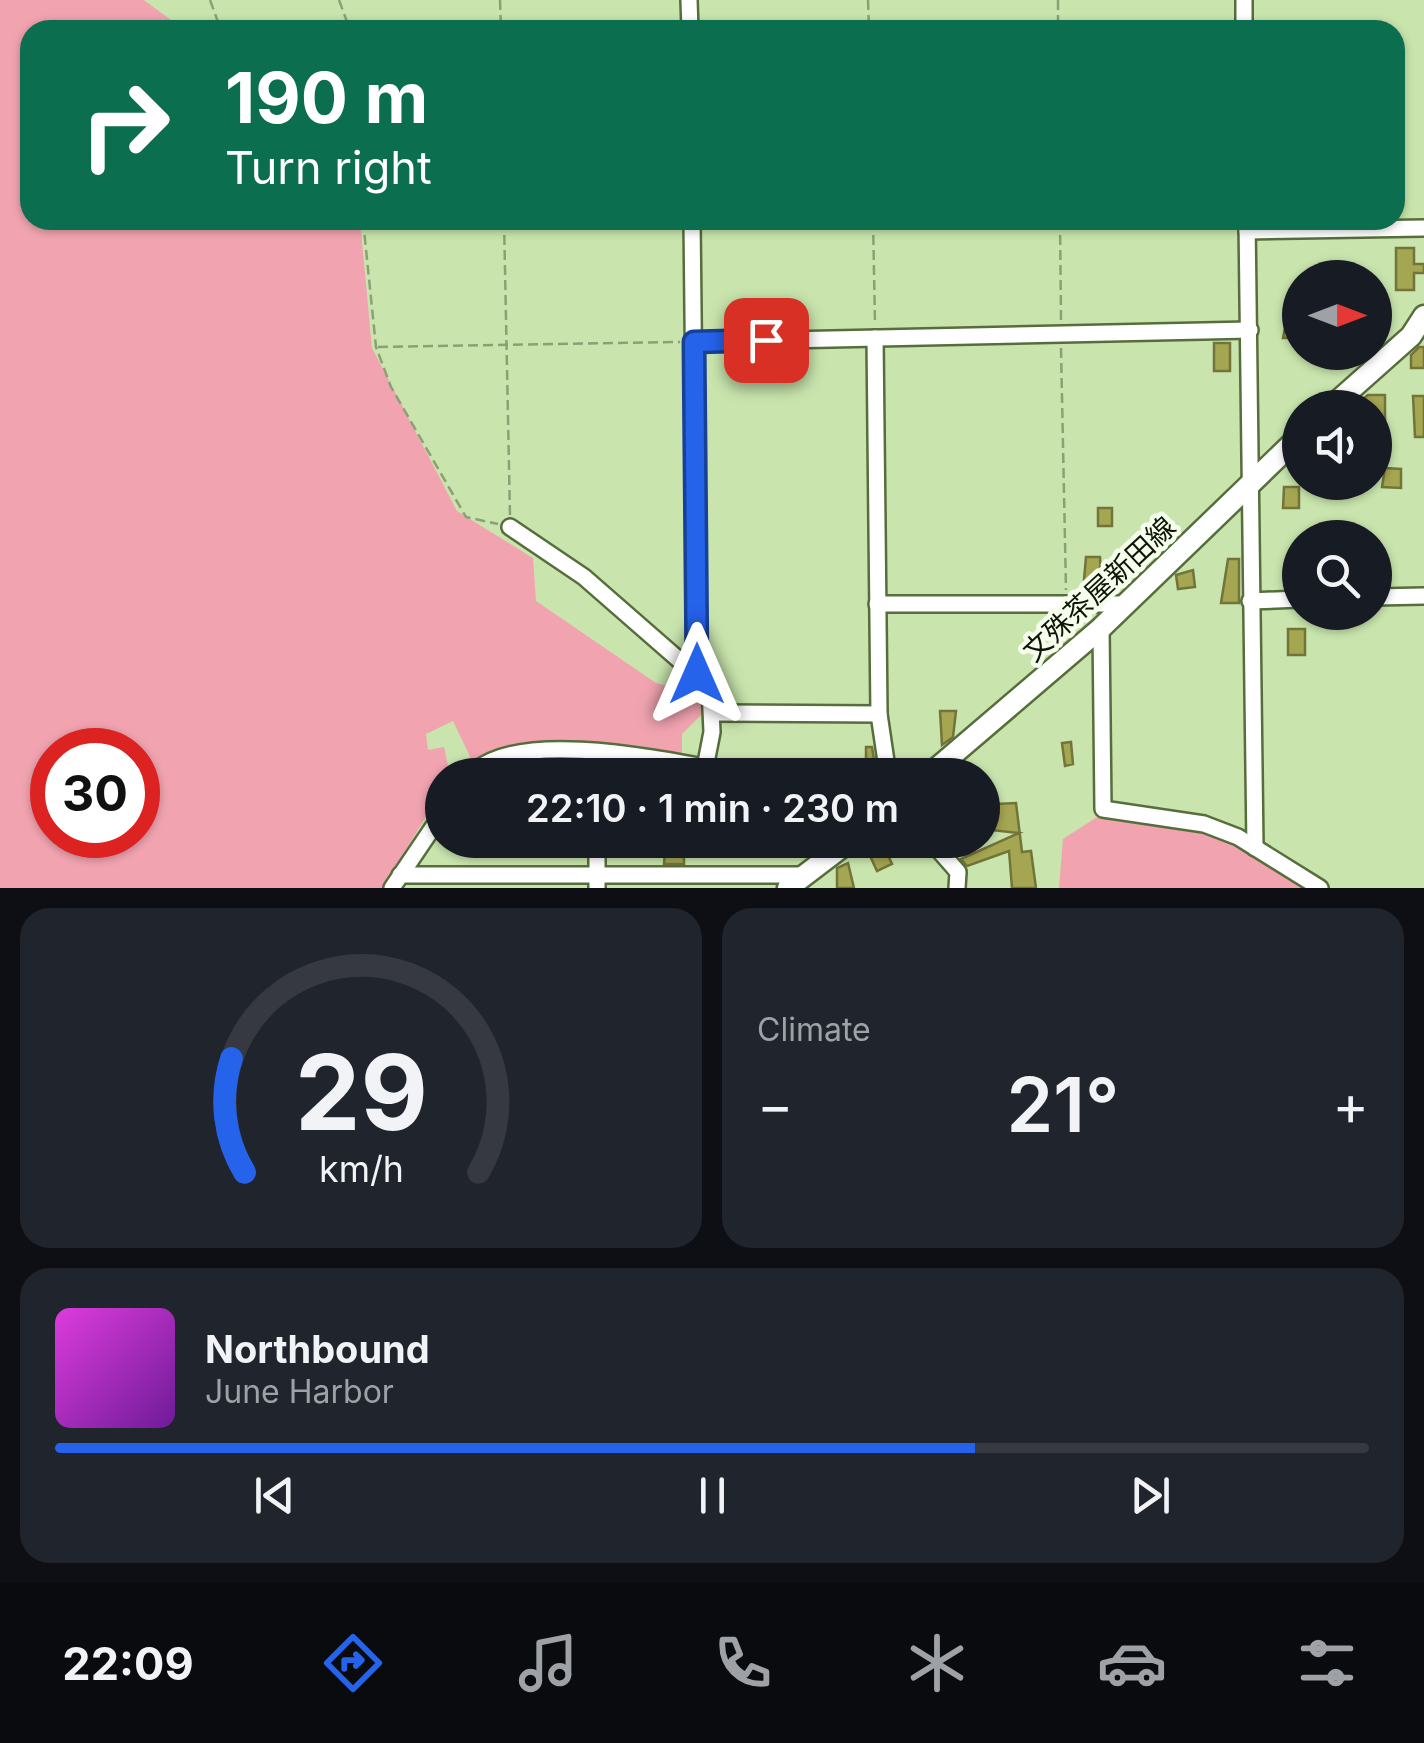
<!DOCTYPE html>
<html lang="en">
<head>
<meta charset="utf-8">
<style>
	:root { --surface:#171b24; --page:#20242c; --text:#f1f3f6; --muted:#9ea1a6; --line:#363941; --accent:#2563eb }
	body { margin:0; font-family:Inter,"Noto Sans JP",sans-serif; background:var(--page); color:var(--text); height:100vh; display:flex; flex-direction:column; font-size:38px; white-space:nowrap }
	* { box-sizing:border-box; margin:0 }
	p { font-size:32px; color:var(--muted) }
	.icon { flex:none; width:55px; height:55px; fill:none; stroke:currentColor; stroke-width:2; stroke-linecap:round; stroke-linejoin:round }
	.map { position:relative; height:888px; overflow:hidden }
	.side { display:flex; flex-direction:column; gap:20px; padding:20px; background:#0d0f14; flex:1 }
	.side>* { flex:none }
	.hud { position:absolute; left:20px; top:20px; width:1385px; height:210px; border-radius:30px; box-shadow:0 2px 8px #0004; background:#0b6e4f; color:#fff; overflow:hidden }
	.needle { width:65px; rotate:90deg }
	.buttons { position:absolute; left:1282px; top:260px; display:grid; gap:20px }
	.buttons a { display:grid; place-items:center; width:110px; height:110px; border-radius:50%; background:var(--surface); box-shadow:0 2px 8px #0004; font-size:50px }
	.speed { position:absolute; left:30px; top:728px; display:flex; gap:20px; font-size:50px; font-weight:700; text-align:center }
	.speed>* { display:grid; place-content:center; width:130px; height:130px; border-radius:50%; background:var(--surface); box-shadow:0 2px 8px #0004; line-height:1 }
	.speed .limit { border:15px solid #d22; background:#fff; color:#111 }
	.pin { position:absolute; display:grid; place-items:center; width:85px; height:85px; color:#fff; margin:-42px; border-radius:20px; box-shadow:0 5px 15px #0006 }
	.me { position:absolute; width:110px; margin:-55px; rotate:0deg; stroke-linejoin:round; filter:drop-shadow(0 0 8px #0008) }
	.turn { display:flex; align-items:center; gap:35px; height:210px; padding:0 40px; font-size:45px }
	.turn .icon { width:130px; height:130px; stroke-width:2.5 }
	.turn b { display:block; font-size:70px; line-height:85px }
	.big { font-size:75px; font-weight:600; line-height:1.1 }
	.side .tile { flex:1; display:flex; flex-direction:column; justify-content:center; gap:15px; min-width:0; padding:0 35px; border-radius:30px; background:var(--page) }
	.side .dial { align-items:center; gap:0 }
	.dial svg { height:260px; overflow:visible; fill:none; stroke:var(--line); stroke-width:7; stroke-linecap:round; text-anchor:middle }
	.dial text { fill:var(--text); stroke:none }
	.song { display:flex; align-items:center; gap:30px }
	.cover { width:120px; height:120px; border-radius:15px; background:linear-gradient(135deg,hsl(300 70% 55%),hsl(280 70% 35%)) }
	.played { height:10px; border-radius:5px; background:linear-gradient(90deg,var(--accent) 70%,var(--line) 70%) }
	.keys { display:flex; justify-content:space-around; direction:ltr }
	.heat { display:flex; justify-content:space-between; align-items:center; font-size:55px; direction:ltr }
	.side .tiles { flex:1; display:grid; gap:20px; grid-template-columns:1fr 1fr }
	.tile:last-child { grid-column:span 2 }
	.trip { position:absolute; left:425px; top:758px; width:575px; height:100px; border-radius:50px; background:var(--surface); box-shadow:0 2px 8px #0004; font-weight:600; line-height:100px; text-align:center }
	.tabs { display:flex; height:160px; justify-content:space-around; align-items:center; background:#090b0e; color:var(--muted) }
	.tabs .icon { width:70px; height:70px }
	.tabs .active { color:var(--accent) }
	.tabs b { font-size:45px; color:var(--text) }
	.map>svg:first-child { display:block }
</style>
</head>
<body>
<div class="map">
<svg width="1424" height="888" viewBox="0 0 1424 888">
	<rect width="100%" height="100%" fill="#c9e5ad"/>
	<!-- green -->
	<g fill="#f1a4b0" fill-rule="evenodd">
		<path d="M0 0H144L171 20 172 30H30V220H360L372 348 457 511 533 558 536 601 656 683 703 696V713L682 734V759L585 747 475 767 453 721 426 734 428 750 444 747 450 775H442V809L425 818 383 888H0ZM52 750H138V835H52Z"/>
		<path d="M1097 817C1193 817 1228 835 1306 888H1059L1063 839Z"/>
	</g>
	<!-- building -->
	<g fill="#a5a651" stroke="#73743a" stroke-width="2.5">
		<polygon points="1396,248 1414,248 1414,264 1424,264 1424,273 1414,273 1414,290 1396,290"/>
		<polygon points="1288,313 1300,313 1300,338 1283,338"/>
		<rect x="1214" y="343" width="16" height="28"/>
		<polygon points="1419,347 1424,347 1424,368 1411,368 1411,355"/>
		<polygon points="1368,395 1385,395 1385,428 1375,428 1375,408 1352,408"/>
		<polygon points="1413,396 1424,396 1424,437 1415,437"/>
		<polygon points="1385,468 1401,469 1401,488 1382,487"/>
		<polygon points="1284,487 1299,487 1299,508 1283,508"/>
		<rect x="1098" y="508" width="14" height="18"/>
		<polygon points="1086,557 1100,557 1101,581 1084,580"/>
		<polygon points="1228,559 1239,559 1239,603 1221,603"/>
		<polygon points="1193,570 1195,587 1178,589 1176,575"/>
		<rect x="1288" y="629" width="17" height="26"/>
		<polygon points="940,711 956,711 953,737 942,745"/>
		<polygon points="1071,742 1073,764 1065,766 1062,743"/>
		<polygon points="866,747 872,747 876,772 866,772"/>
		<polygon points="1016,803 1022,852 1031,851 1036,888 1012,888 1009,851 967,866 961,859 1019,833 982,829 982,811 998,813 997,804"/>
		<polygon points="666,840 684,840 684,864 664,864"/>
		<polygon points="882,842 892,864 877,871 867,849"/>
		<polygon points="848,863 854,888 837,888 837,868"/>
	</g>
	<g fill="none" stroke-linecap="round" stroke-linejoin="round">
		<defs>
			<g id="minor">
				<polyline points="689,0 690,30"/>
				<polyline points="1244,0 1244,30"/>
				<polyline points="692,220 697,674"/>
				<polyline points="1247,220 1255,848"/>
				<polyline points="1247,231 1424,228"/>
				<polyline points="875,338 879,714 888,775"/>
				<polyline points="694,342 1250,330"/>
				<polyline points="1375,462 1376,462"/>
				<polyline points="510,527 584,577 710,687 712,732 705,768"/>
				<polyline points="1375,597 1424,596"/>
				<polyline points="1250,601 1300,599"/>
				<polyline points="877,604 1127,604"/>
				<polyline points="1101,628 1103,809 1204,824 1238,837 1320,888"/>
				<polyline points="713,713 879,714"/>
				<polyline points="597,754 597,775"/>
				<path d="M471 775C518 724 682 764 746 775"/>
				<polyline points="597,840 597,888"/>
				<polyline points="930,840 958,872 957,888"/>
				<polyline points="400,875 806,875"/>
				<polyline points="392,888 442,814"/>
			</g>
			<g id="major">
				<polyline points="1330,408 1411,336 1424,316"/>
				<polyline points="929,775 1101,628 1300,436"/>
				<polyline points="788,888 851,840"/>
			</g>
		</defs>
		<!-- minor casing -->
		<use href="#minor" stroke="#566e3c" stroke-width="20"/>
		<!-- major casing -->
		<use href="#major" stroke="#566e3c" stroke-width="25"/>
		<!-- path -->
		<g stroke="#8ba175" stroke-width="2.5" stroke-dasharray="10 5" stroke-linecap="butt">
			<polyline points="210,0 221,30"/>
			<polyline points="339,0 350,30"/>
			<polyline points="500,0 501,30"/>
			<polyline points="868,0 869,30"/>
			<polyline points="1058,0 1058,30"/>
			<polyline points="363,220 376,347 391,387 466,517 498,524"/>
			<polyline points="504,220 510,516"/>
			<polyline points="873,220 875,323"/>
			<polyline points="1060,220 1061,320"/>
			<polyline points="378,347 680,342"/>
			<polyline points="1061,348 1066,590"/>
		</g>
		<!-- minor -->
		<use href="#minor" stroke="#fff" stroke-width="15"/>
		<!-- major -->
		<use href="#major" stroke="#fff" stroke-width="20"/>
	</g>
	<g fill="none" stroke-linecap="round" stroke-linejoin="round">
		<defs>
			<polyline id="route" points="697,674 694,342 766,340"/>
		</defs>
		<!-- route casing -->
		<use href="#route" stroke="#184099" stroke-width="25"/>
		<!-- route -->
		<use href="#route" stroke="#2563eb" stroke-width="18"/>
	</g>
	<g text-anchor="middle" stroke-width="9" stroke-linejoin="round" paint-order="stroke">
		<!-- street labels -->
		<g font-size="28" fill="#0e1704" stroke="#f6feee">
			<text transform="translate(1099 589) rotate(-43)" y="10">文殊茶屋新田線</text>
		</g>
	</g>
</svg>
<div class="buttons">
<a><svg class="needle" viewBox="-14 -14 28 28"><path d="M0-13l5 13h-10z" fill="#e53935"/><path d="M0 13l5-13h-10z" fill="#9ea1a6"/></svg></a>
<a><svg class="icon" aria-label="sound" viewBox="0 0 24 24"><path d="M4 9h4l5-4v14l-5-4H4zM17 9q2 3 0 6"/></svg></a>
<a><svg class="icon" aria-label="search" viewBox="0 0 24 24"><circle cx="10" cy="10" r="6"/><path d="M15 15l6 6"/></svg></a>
</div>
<div class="speed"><div class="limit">30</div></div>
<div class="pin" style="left:766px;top:340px;background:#d93025"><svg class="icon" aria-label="arrive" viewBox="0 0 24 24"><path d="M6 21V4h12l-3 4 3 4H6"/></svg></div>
<svg class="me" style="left:697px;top:674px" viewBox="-20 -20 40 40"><path d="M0-17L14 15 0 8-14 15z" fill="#2563eb" stroke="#fff" stroke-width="4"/></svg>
<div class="trip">22:10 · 1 min · 230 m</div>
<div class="hud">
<div class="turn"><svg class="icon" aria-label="right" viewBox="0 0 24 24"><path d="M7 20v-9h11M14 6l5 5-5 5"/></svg><div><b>190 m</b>Turn right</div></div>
</div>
</div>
<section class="side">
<div class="tiles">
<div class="tile dial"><svg viewBox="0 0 100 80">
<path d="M14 69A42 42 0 1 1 86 69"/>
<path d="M14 69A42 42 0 0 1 10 34" stroke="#2563eb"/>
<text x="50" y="56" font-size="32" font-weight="700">29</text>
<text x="50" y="72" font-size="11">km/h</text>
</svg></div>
<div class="tile"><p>Climate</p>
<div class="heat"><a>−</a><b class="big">21°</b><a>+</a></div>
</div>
<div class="tile">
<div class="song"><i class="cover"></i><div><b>Northbound</b><p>June Harbor</p></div></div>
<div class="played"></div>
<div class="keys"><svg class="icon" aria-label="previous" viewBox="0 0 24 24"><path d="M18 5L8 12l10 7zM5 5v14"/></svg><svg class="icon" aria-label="pause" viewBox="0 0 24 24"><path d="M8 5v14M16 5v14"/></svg><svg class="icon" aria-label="next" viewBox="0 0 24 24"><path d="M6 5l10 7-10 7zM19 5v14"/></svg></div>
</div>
</div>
</section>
<nav class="tabs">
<b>22:09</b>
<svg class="icon active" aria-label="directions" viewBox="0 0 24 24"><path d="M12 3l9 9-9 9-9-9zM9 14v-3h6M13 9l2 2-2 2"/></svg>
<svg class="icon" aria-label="music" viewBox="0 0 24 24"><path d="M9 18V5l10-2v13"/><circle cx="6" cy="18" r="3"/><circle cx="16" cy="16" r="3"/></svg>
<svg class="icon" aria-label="phone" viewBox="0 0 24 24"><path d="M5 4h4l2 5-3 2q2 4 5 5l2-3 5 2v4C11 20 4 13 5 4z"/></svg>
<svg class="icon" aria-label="climate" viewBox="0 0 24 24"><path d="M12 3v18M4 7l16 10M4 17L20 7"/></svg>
<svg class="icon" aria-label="car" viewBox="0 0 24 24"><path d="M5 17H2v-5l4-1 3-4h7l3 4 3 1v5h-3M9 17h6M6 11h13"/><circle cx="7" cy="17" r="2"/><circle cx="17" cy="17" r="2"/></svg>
<svg class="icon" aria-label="filters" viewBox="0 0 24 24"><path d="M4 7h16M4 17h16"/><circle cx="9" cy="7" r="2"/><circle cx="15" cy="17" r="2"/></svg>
</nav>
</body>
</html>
